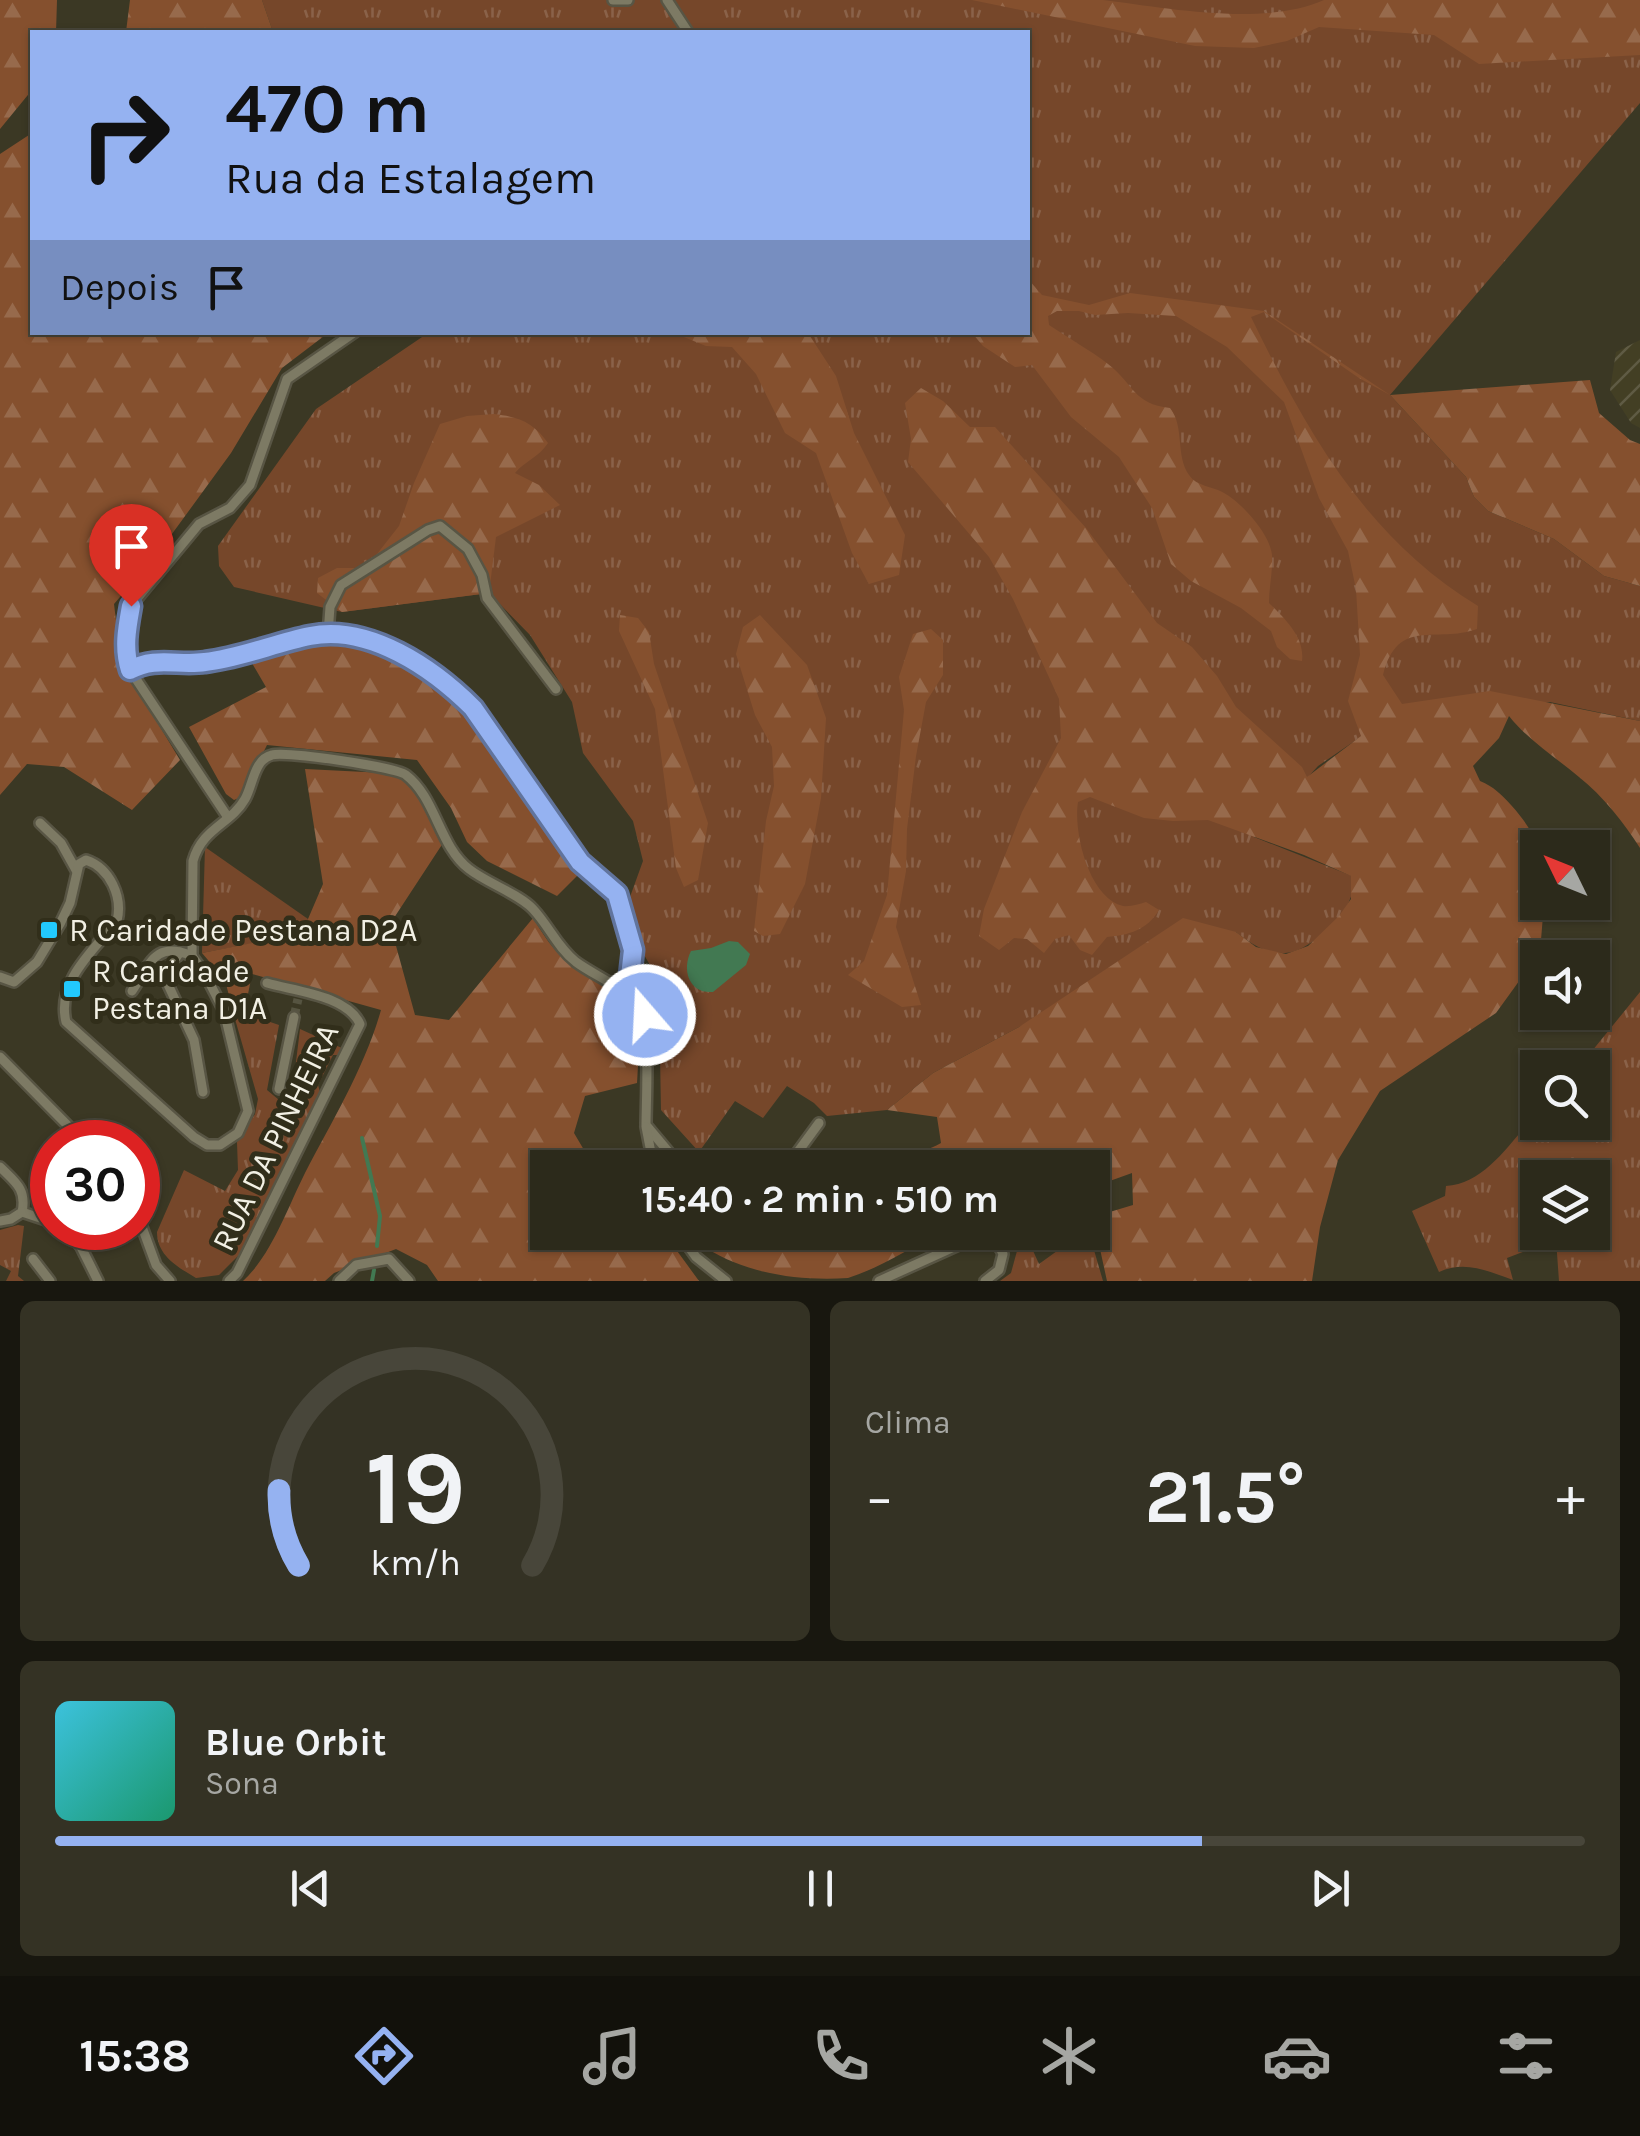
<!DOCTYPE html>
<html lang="pt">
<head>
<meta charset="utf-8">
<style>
	:root { --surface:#2c2a1b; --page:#343224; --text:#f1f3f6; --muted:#a6a7a3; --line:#48463a; --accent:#95b2f1 }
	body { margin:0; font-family:Karla,sans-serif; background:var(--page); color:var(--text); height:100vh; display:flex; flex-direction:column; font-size:38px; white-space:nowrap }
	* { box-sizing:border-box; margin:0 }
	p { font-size:32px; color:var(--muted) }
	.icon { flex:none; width:55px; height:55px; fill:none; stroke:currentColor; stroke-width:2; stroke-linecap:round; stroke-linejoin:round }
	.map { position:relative; height:1281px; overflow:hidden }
	.sheet { display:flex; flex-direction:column; gap:20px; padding:20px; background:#18170f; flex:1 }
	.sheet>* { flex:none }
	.banner { position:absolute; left:30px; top:30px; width:1000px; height:305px; border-radius:0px; box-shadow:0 2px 8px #0004,0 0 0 2px var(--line); background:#95b2f1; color:#111; overflow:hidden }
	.needle { width:65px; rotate:313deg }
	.fabs { position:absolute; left:1520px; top:830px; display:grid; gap:20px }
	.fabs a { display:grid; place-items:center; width:90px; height:90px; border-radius:0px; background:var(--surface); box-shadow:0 2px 8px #0004,0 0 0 2px var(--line); font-size:50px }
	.speed { position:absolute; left:30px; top:1120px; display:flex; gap:20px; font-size:50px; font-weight:700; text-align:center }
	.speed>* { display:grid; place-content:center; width:130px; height:130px; border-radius:50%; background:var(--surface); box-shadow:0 2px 8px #0004,0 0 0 2px var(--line); line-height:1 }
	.speed .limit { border:15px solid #d22; background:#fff; color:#111 }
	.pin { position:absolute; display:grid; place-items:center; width:85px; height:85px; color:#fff; margin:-102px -42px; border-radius:50% 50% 50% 0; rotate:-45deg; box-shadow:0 0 10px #0007 }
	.pin .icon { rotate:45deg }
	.me { position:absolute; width:110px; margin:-55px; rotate:341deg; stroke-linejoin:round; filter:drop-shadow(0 0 8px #0008) }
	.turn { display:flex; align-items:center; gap:35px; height:210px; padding:0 30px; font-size:45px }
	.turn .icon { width:130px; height:130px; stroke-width:2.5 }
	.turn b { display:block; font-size:70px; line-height:85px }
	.then { display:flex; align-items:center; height:95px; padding:0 30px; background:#0003; gap:20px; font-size:38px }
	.big { font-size:75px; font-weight:700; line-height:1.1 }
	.sheet .widget { flex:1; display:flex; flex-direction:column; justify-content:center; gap:15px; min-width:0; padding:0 35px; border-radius:15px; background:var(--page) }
	.sheet .dial { align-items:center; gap:0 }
	.dial svg { height:260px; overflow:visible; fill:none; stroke:var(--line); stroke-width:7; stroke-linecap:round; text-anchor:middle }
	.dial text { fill:var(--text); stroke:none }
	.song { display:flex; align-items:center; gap:30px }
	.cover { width:120px; height:120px; border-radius:15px; background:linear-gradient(135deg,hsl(190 70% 55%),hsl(160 70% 35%)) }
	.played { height:10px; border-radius:5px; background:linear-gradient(90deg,var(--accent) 75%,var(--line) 75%) }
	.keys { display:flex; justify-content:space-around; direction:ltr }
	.heat { display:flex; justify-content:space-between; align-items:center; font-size:55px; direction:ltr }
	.sheet .tiles { flex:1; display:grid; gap:20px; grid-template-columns:1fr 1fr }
	.widget:last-child { grid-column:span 2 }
	.trip { position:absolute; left:530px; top:1150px; width:580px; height:100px; border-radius:0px; background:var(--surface); box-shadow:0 2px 8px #0004,0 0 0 2px var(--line); font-weight:700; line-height:100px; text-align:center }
	.tab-bar { display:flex; height:160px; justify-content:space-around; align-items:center; background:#12110b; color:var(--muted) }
	.tab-bar .icon { width:70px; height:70px }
	.tab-bar .selected { color:var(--accent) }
	.tab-bar b { font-size:45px; color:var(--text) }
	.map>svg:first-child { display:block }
</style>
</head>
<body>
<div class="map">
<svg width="1640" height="1281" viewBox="0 0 1640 1281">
	<defs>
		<pattern id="industrial-furrows" width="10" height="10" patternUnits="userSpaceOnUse" patternTransform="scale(2.5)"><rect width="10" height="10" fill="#433f24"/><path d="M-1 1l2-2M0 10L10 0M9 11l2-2" fill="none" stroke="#5f5b44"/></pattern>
		<pattern id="grass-tufts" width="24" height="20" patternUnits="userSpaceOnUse" patternTransform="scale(2.5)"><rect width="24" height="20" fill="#76472a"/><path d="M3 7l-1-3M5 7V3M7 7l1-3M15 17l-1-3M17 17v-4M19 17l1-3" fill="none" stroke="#8a6249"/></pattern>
		<pattern id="forest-firs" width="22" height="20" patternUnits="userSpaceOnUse" patternTransform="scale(2.5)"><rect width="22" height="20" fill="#85502e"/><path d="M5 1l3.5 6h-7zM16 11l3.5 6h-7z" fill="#976a4c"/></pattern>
	</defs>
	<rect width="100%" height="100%" fill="#3b3824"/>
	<!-- industrial -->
	<polygon fill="url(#industrial-furrows)" points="1640,340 1640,428 1631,423 1610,390 1616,352"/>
	<!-- grass -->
	<g fill="url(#grass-tufts)" fill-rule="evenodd">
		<path d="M262 0H1640V103L1390 395 1466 477 1474 497 1488 511 1554 539 1604 576 1640 586V721L1550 702 1378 725 1318 766 1254 837 1352 876C1351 883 1353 893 1350 899 1344 919 1306 953 1285 953 1266 954 1250 943 1236 932L1019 1027 933 1073 887 1110 827 1116 814 1103 787 1086 763 1118 735 1101 699 1152 661 1110 660 1054 665 991 636 941 626 908 643 861 633 821 583 753 572 702 530 635 489 593 342 612 234 587 219 566 218 546 316 409 428 333 1028 332V32H273Z"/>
		<polygon points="205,847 308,919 302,934 202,953"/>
		<path d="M1640 992V1281H1559L1556 1239 1507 1258 1513 1280C1488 1271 1465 1260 1439 1272L1412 1211 1445 1196 1446 1186C1486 1184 1511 1141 1537 1113L1538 1122H1592V1068L1579 1067ZM1538 1178H1592V1232H1538Z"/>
		<path d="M244 1013 279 1025 267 1090 279 1100 292 1095 300 1029 344 1049 342 1055H333L318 1085 320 1092 242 1252 219 1275 196 1278C178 1267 157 1256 157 1232L184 1170 225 1191 238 1170 237 1142 255 1114 258 1099 235 1019 243 1018Z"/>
		<polygon points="18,1225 24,1226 18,1276 24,1281 6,1281 11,1271 0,1265 0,1230"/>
		<polygon points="1005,1233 1025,1233 1039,1264 1082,1233 1089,1233 1103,1281 1000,1281 1011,1273 1017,1251"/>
	</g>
	<!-- forest -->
	<g fill="url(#forest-firs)">
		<polygon points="0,0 57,0 56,32 32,32 32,90 0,129"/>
		<polygon points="130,0 262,0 273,32 126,32"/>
		<path d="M972 0C1015 0 1061 0 1103 0 1167 8 1264 27 1324 0H1640V55L1479 64 1434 35 1319 27 1287 41 1254 48 1195 46Z"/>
		<polygon points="32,133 32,332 328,333 282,368 231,453 161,549 114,604 121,662 180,760 132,810 64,767 27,764 0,795 0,154"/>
		<path d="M1028 279 1042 295 1089 305 1130 293 1264 311 1390 395 1590 380 1599 413 1630 440 1640 444V586L1604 576 1554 539 1488 511 1474 497 1466 477 1390 395 1359 378 1264 312 1251 317C1307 432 1366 538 1478 606L1477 629C1435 644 1398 616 1383 675L1402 704 1490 691 1640 721V848C1624 823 1603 796 1579 777 1554 756 1529 741 1509 716L1499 738 1473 766 1480 781C1494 787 1501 794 1511 805 1545 843 1538 854 1538 902L1544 903 1540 952 1496 1013 1380 1091 1338 1160 1320 1227 1312 1281H1107L1093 1217 1133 1205 1132 1173 1093 1187 1092 1168 861 1167 878 1149C902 1155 920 1155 941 1143L937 1117 887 1110 933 1073 1019 1027 1183 918 1236 932 1256 947 1286 954 1308 946 1339 916 1351 899V876L1304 855 1208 820 1173 821 1144 818 1090 797 1078 802C1073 832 1089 898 1123 906 1131 907 1139 904 1146 902L1159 910C1147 930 1129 935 1107 937L1092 955 1080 950 1069 935 1055 939 1044 953 1027 939 1014 938 999 950 979 936 984 909 1022 812 1061 738 1059 699 1013 599 989 557 908 462 911 439 905 403 921 388 943 401 970 427H995L1086 528 1157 623 1192 647 1217 676 1236 707 1302 767 1307 777 1361 736 1348 701 1360 655 1356 589 1348 551 1319 498 1284 402 1227 347 1176 316 1128 313 1095 315 1079 311H1057L1048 316 1049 325C1068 338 1090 350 1108 364 1134 384 1133 404 1170 408 1185 427 1175 455 1189 475 1197 487 1213 486 1224 493 1242 503 1270 534 1272 555 1273 570 1269 587 1269 603 1285 619 1305 637 1302 661L1290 659 1277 647 1271 631 1241 608 1191 581 1171 564 1152 508 1119 457 1071 417 1032 365 1015 367 983 346 972 333 1028 332Z"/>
		<polygon points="674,333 808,333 836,376 854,433 905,535 899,575 869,584 852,553 816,453 785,433 756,374 732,347 706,346"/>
		<path d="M494 414C519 417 533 422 548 443 539 457 525 461 515 473L539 485 560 505 496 537 489 593 342 612 317 593 318 578 337 568H366L399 526 414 483 440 424 467 416Z"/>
		<polygon points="620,615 638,618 649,632 654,664 708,823 698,880 684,887 676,868 655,709 619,631"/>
		<polygon points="760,615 807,665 826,718 821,798 805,884 780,934 763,936 754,931 766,821 774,786 772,747 755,715 736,654 743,627"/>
		<polygon points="931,629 943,640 943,675 926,702 916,756 907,829 906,871 896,927 921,1005 902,1007 848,975 864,961 887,895 904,710 899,677 913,634"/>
		<polygon points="326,638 380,646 468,708 578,875 557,896 487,861 467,842 451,808 417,760 267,745 241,797 234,800 226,794 189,727 266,687 249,658"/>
		<path d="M305 769 405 774 445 840 390 924 415 1015 449 1020 533 918C543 934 553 951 569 962 595 981 618 987 641 1013L637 1083 585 1096 574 1133 594 1167 548 1168V1232L664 1233 699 1281H438L427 1265 396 1249 334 1273 325 1281H243C272 1254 287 1209 305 1173 332 1121 365 1067 381 1010L252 974 243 1019H235L225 980 202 953 302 933 323 884Z"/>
		<path d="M710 1233V1232L941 1233C911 1247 880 1268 848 1278 798 1281 748 1274 706 1248Z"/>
	</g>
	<!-- water -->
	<path fill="#427952" d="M729 941 738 942 750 954 746 965 713 992C690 994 681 971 691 951L711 948Z"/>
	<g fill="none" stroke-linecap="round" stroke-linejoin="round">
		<!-- stream -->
		<g stroke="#427952" stroke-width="4">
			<polyline points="362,1138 380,1216 377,1246"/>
			<polyline points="372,1281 374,1270"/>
		</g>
		<!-- street-tunnel -->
		<polyline stroke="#565441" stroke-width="9" stroke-dasharray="9 4.5" stroke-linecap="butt" points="294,1017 298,999"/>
		<defs>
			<g id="street">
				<polyline points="613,0 628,0"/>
				<polyline points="667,0 688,32"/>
				<polyline points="328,634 330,607 341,585 428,530 440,526 468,549 482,575 487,598 556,689"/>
				<path d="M130 670C155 656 179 666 206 662 241 658 275 643 310 636 369 625 433 667 473 708L580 862 617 894 633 950 628 995"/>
				<polyline points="227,816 130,670 126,633 131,606 199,524 230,508 250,485 287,379 355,332"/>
				<polyline points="40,823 61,843 76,870"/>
				<polyline points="180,952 164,976 194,1040 203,1092"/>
				<path d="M192 956 193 861C202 828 231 824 245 799 253 785 254 759 272 755 286 751 396 767 406 775 436 798 439 846 469 869 487 883 519 894 533 909 549 926 557 947 576 962 598 978 628 988 642 1012 650 1024 646 1105 646 1125L682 1168"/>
				<path d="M0 977 14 982 37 962 60 924 70 903 79 864 86 860C110 868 123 897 117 921 94 950 56 981 66 1022L194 1137 207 1145H220L238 1133 248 1111 224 1011 205 974 192 956C154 940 150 965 132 991"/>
				<polyline points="0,1057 84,1142"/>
				<polyline points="279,1089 294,1017"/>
				<polyline points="646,1127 654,1168"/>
				<path d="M0 1167C15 1182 27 1189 22 1212L11 1219 0 1221"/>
				<polyline points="786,1168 819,1123"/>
				<polyline points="22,1212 52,1222"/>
				<polyline points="138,1216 156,1265 170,1281"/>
				<polyline points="66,1228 81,1247 98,1281"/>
				<polyline points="678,1232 696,1257 726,1281"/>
				<polyline points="33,1259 50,1281"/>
				<path d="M229 1281 237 1273 360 1024C347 995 294 991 267 983"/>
				<polyline points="339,1281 356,1265 389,1259 409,1281"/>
				<path d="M879 1281 974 1238C989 1236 997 1240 1003 1254L999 1270 985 1281"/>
			</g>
		</defs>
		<!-- street casing -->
		<use href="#street" stroke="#585544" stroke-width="14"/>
		<!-- street -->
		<use href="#street" stroke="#7d7a64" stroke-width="9"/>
	</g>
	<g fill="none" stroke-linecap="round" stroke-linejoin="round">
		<defs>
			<path id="route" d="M131 606C127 628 123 648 130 670 155 656 179 666 205 662 241 658 275 643 310 636 369 624 433 668 473 708L580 862 617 894 633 950 628 994 645 1015"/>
		</defs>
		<!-- route casing -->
		<use href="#route" stroke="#61749d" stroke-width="25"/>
		<!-- route -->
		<use href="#route" stroke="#95b2f1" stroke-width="18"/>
	</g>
	<!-- markers -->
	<g fill="#22c9fd" stroke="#312e1a" stroke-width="4">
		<rect x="39" y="920" width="20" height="20" rx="5"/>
		<rect x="62" y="979" width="20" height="20" rx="5"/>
	</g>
	<g text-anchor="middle" stroke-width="10" stroke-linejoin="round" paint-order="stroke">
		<!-- poi labels -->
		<g font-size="32" fill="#f2f0e4" stroke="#312e1a" text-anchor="start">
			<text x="69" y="941">R Caridade Pestana D2A</text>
			<text x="92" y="982">R Caridade<tspan x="92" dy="37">Pestana D1A</tspan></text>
		</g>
		<!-- street labels -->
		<g font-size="32" fill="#f2f0e4" stroke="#312e1a">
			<text transform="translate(275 1137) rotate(-64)" y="11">RUA DA PINHEIRA</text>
		</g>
	</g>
</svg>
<div class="fabs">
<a><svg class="needle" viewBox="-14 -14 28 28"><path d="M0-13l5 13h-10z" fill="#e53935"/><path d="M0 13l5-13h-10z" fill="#a6a7a3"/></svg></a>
<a><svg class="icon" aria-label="sound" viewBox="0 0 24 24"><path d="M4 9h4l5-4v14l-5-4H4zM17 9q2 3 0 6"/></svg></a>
<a><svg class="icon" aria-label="search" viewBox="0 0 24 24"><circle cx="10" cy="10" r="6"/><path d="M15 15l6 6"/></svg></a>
<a><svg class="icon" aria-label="layers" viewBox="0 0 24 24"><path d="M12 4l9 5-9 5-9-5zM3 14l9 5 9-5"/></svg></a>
</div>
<div class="speed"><div class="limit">30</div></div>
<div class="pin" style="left:131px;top:606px;background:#d93025"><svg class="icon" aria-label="arrive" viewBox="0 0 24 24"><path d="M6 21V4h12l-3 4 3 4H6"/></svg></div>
<svg class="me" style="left:645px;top:1015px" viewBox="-20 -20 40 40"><circle r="17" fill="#95b2f1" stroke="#fff" stroke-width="3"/><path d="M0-11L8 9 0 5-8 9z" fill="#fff"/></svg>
<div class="trip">15:40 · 2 min · 510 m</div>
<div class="banner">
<div class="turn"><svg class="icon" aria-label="right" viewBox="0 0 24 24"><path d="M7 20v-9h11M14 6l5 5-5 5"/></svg><div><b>470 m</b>Rua da Estalagem</div></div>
<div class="then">Depois<svg class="icon" aria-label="arrive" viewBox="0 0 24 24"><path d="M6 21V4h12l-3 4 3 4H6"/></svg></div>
</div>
</div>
<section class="sheet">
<div class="tiles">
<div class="widget dial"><svg viewBox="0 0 100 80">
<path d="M14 69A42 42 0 1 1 86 69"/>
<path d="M14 69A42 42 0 0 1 8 46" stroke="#95b2f1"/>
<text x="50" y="56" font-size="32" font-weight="700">19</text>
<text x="50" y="72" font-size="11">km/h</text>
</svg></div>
<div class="widget"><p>Clima</p>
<div class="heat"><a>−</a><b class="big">21.5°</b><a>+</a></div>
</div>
<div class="widget">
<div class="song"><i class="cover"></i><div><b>Blue Orbit</b><p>Sona</p></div></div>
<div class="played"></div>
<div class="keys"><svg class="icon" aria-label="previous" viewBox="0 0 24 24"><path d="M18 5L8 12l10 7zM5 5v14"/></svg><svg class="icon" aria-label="pause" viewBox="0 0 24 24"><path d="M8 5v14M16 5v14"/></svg><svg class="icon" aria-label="next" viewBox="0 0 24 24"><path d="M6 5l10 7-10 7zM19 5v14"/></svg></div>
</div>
</div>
</section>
<nav class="tab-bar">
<b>15:38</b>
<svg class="icon selected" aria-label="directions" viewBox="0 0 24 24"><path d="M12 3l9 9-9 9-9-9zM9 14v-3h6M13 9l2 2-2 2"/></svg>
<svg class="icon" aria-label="music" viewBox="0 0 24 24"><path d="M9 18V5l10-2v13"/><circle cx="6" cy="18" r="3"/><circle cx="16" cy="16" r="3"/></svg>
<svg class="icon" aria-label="phone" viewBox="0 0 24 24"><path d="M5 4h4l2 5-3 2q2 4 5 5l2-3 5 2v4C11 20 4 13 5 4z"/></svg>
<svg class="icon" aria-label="climate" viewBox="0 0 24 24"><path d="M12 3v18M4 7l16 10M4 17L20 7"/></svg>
<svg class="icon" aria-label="car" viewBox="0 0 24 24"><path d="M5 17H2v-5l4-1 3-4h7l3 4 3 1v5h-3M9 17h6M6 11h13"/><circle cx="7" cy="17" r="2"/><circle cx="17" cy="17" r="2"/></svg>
<svg class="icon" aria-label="filters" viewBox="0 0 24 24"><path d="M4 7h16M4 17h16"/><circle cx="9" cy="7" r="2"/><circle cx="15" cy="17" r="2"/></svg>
</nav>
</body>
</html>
